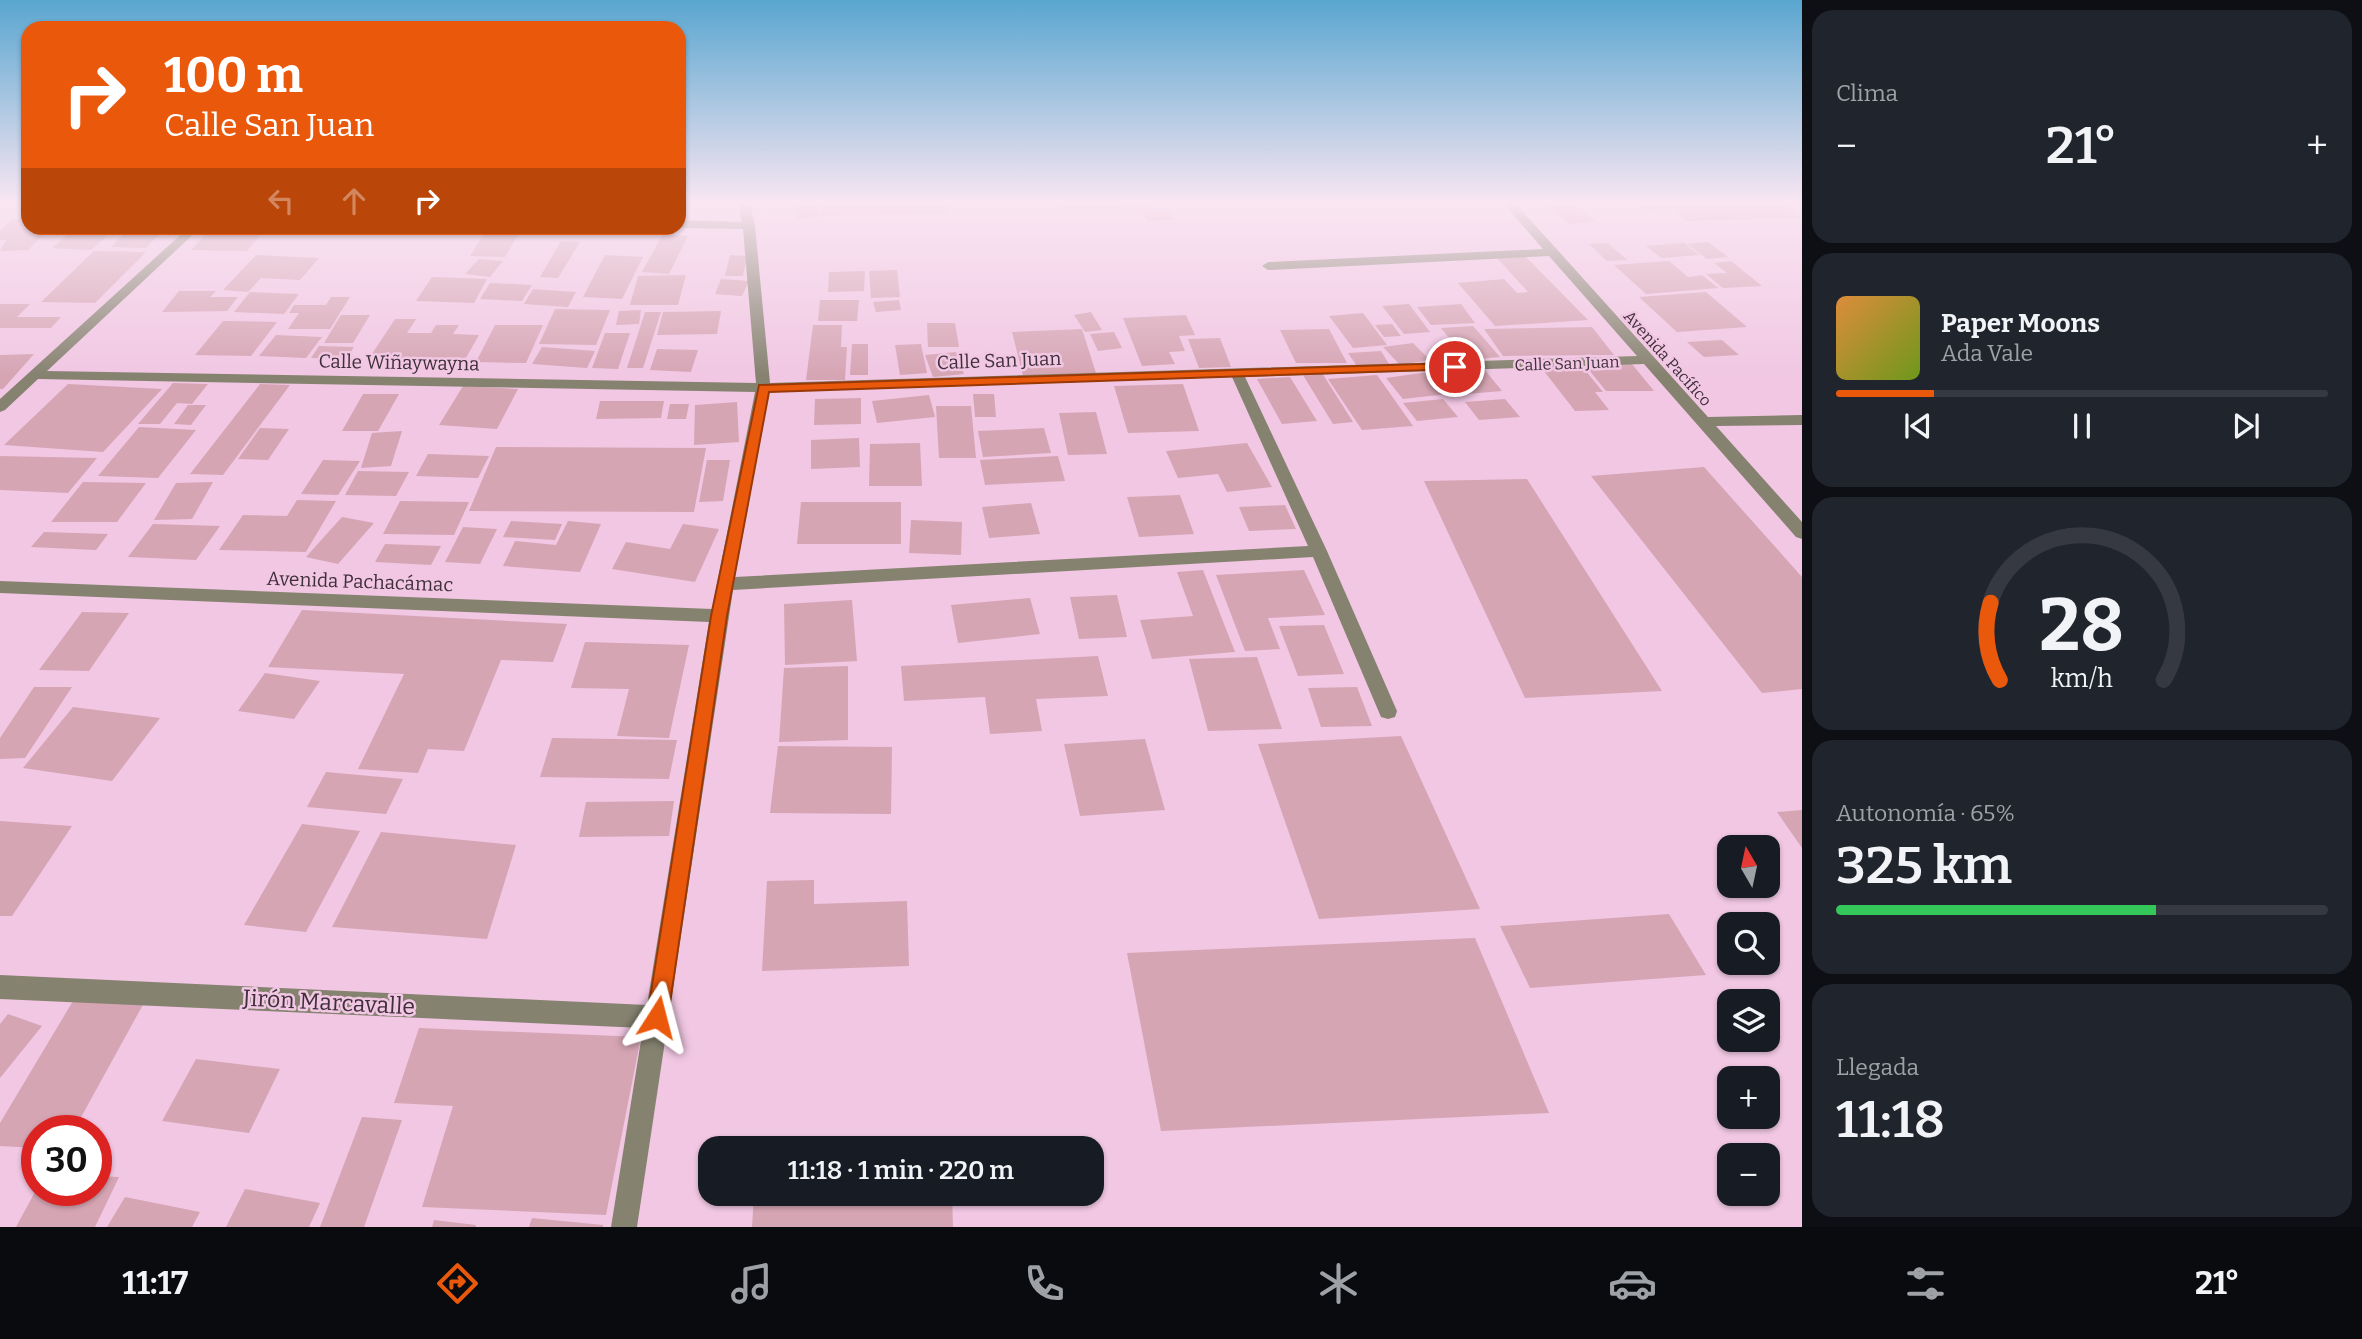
<!DOCTYPE html>
<html lang="es">
<head>
<meta charset="utf-8">
<style>
	:root { --surface:#171b24; --page:#20242c; --text:#f1f3f6; --muted:#9ea1a6; --line:#363941; --accent:#ea580c }
	body { margin:0; font-family:Bitter,serif; background:var(--page); color:var(--text); height:100vh; display:flex; flex-direction:column; font-size:26px; white-space:nowrap }
	* { box-sizing:border-box; margin:0 }
	p { font-size:23px; color:var(--muted) }
	.icon { flex:none; width:38px; height:38px; fill:none; stroke:currentColor; stroke-width:2; stroke-linecap:round; stroke-linejoin:round }
	.map { position:relative; flex:1; overflow:hidden }
	.drawer { display:flex; flex-direction:column; gap:10px; padding:10px; background:#0d0f14; width:560px }
	.drawer>* { flex:none }
	.top-card { position:absolute; left:21px; top:21px; width:665px; height:214px; border-radius:21px; box-shadow:0 2px 5px #0004; background:#ea580c; color:#fff; overflow:hidden }
	.needle { width:46px; rotate:351deg }
	.buttons { position:absolute; left:1717px; top:835px; display:grid; gap:14px }
	.buttons a { display:grid; place-items:center; width:63px; height:63px; border-radius:14px; background:var(--surface); box-shadow:0 2px 5px #0004; font-size:35px }
	.speed { position:absolute; left:21px; top:1115px; display:flex; gap:14px; font-size:35px; font-weight:700; text-align:center }
	.speed>* { display:grid; place-content:center; width:91px; height:91px; border-radius:50%; background:var(--surface); box-shadow:0 2px 5px #0004; line-height:1 }
	.speed .limit { border:10px solid #d22; background:#fff; color:#111 }
	.pin { position:absolute; display:grid; place-items:center; width:60px; height:60px; color:#fff; margin:-30px; border:4px solid #fff; border-radius:50%; box-shadow:0 2px 7px #0007 }
	.me { position:absolute; width:77px; margin:-38px; rotate:9deg; stroke-linejoin:round; filter:drop-shadow(0 0 5px #0008) }
	.turn { display:flex; align-items:center; gap:24px; height:147px; padding:0 28px; font-size:32px }
	.turn .icon { width:91px; height:91px; stroke-width:2.5 }
	.turn b { display:block; font-size:49px; line-height:60px }
	.lanes { display:flex; align-items:center; height:66px; padding:0 28px; background:#0003; justify-content:center; gap:35px; direction:ltr }
	.lanes .off { opacity:.35 }
	.big { font-size:52px; font-weight:600; line-height:1.1 }
	.drawer .card { flex:1; display:flex; flex-direction:column; justify-content:center; gap:10px; min-width:0; padding:0 24px; border-radius:21px; background:var(--page) }
	.drawer .dial { align-items:center; gap:0 }
	.dial svg { height:182px; overflow:visible; fill:none; stroke:var(--line); stroke-width:7; stroke-linecap:round; text-anchor:middle }
	.dial text { fill:var(--text); stroke:none }
	.song { display:flex; align-items:center; gap:21px }
	.cover { width:84px; height:84px; border-radius:10px; background:linear-gradient(135deg,hsl(30 70% 55%),hsl(80 70% 35%)) }
	.played { height:7px; border-radius:4px; background:linear-gradient(90deg,var(--accent) 20%,var(--line) 20%) }
	.keys { display:flex; justify-content:space-around; direction:ltr }
	.heat { display:flex; justify-content:space-between; align-items:center; font-size:38px; direction:ltr }
	.charge { height:10px; border-radius:5px; background:linear-gradient(90deg,#34c759 65%,var(--line) 0) }
	.trip { position:absolute; left:698px; top:1136px; width:406px; height:70px; border-radius:21px; background:var(--surface); box-shadow:0 2px 5px #0004; font-weight:600; line-height:70px; text-align:center }
	.menu { display:flex; height:112px; justify-content:space-around; align-items:center; background:#090b0e; color:var(--muted) }
	.menu .icon { width:49px; height:49px }
	.menu .selected { color:var(--accent) }
	.menu b { font-size:32px; color:var(--text) }
	main { display:flex; flex:1; min-height:0 }
	.map>svg:first-child { display:block }
</style>
</head>
<body>
<main>
<div class="map">
<svg width="1802" height="1227" viewBox="0 0 1802 1227">
	<rect width="100%" height="100%" fill="#f1c7e3"/>
	<!-- building -->
	<g fill="#d6a5b4">
		<polygon points="816,204 820,216 797,219 793,207"/>
		<polygon points="822,204 945,204 947,213 822,216"/>
		<polygon points="1057,204 1161,204 1161,206 1060,210"/>
		<polygon points="1574,204 1596,222 1569,224 1548,206"/>
		<polygon points="1635,204 1785,204 1802,218 1686,221 1674,210 1643,211"/>
		<polygon points="1167,209 1173,220 1147,221 1142,211"/>
		<polygon points="12,219 28,219 28,228 50,228 28,250 0,251 6,240 0,240 0,231"/>
		<polygon points="76,228 116,228 91,250 52,248"/>
		<polygon points="130,228 165,228 146,248 111,247"/>
		<polygon points="212,228 266,228 247,251 191,250"/>
		<polygon points="485,232 519,233 505,257 470,256"/>
		<polygon points="663,234 688,236 669,274 642,272"/>
		<polygon points="561,241 580,242 558,278 540,277"/>
		<polygon points="1708,242 1728,257 1707,259 1687,244"/>
		<polygon points="1608,243 1627,260 1607,261 1589,244"/>
		<polygon points="1684,243 1699,255 1661,258 1646,246"/>
		<polygon points="94,251 146,252 95,303 41,302"/>
		<polygon points="256,255 319,258 300,280 261,278 248,292 223,290"/>
		<polygon points="605,255 643,257 622,299 583,297"/>
		<polygon points="730,255 747,256 743,276 725,276"/>
		<polygon points="1525,256 1588,320 1495,326 1458,283 1504,279 1517,293 1528,292 1497,258"/>
		<polygon points="479,259 503,261 490,277 465,274"/>
		<polygon points="1669,261 1688,277 1702,275 1718,288 1646,294 1614,265"/>
		<polygon points="1731,261 1762,286 1723,288 1706,274 1727,273 1714,263"/>
		<polygon points="897,270 900,297 871,298 869,271"/>
		<polygon points="865,271 864,291 828,292 829,272"/>
		<polygon points="686,275 678,305 630,305 638,276"/>
		<polygon points="432,277 487,279 474,303 416,301"/>
		<polygon points="721,279 749,281 742,296 715,294"/>
		<polygon points="490,283 532,285 522,301 480,299"/>
		<polygon points="533,289 576,292 568,307 524,304"/>
		<polygon points="179,291 216,291 210,297 238,297 227,311 162,312"/>
		<polygon points="250,292 299,294 284,314 234,312"/>
		<polygon points="1706,292 1747,327 1677,332 1639,297"/>
		<polygon points="331,297 350,297 330,329 288,329 299,313 289,313 294,305 326,305"/>
		<polygon points="820,300 859,300 857,321 818,321"/>
		<polygon points="899,300 901,310 876,312 873,302"/>
		<polygon points="0,304 30,304 17,317 61,317 51,328 0,328"/>
		<polygon points="1409,304 1430,332 1404,334 1382,306"/>
		<polygon points="1461,304 1475,323 1431,325 1417,307"/>
		<polygon points="555,309 610,310 596,345 539,344"/>
		<polygon points="641,310 639,324 616,325 619,311"/>
		<polygon points="721,311 717,334 657,335 663,312"/>
		<polygon points="645,312 661,312 643,368 627,368"/>
		<polygon points="1091,312 1102,330 1085,332 1074,315"/>
		<polygon points="1363,313 1387,345 1353,348 1329,316"/>
		<polygon points="341,315 370,315 353,343 324,343"/>
		<polygon points="1186,315 1195,335 1179,336 1185,351 1169,352 1175,364 1142,366 1123,318"/>
		<polygon points="395,319 416,319 407,333 431,333 436,325 459,325 453,334 479,335 463,363 368,360"/>
		<polygon points="223,321 277,322 251,356 195,355"/>
		<polygon points="927,323 955,323 959,347 928,347"/>
		<polygon points="1392,324 1401,336 1384,337 1375,325"/>
		<polygon points="495,325 543,325 526,363 476,362"/>
		<polygon points="813,325 842,325 841,347 847,347 845,380 806,380"/>
		<polygon points="1473,326 1500,357 1467,360 1441,328"/>
		<polygon points="1592,327 1614,355 1503,356 1484,329"/>
		<polygon points="1082,329 1096,373 1023,376 1012,332"/>
		<polygon points="1329,329 1347,363 1296,363 1280,330"/>
		<polygon points="1114,332 1122,348 1098,351 1090,334"/>
		<polygon points="605,333 630,333 618,369 592,368"/>
		<polygon points="276,335 322,337 306,358 259,356"/>
		<polygon points="1220,338 1231,367 1199,368 1188,339"/>
		<polygon points="1722,340 1739,355 1704,357 1687,342"/>
		<polygon points="1413,343 1430,360 1400,365 1383,347"/>
		<polygon points="852,344 868,344 868,375 850,375"/>
		<polygon points="921,344 927,373 900,375 895,345"/>
		<polygon points="319,346 354,347 346,359 311,358"/>
		<polygon points="542,347 595,351 587,368 532,364"/>
		<polygon points="657,349 698,350 691,372 650,370"/>
		<polygon points="1381,351 1389,364 1357,366 1348,353"/>
		<polygon points="956,352 964,374 933,377 925,355"/>
		<polygon points="34,354 3,389 0,389 0,355"/>
		<polygon points="1632,364 1654,391 1606,391 1585,365"/>
		<polygon points="1581,365 1603,392 1595,392 1609,410 1575,411 1540,366"/>
		<polygon points="1484,369 1502,391 1455,395 1438,373"/>
		<polygon points="1428,372 1447,394 1403,399 1386,378"/>
		<polygon points="1322,373 1353,422 1333,424 1303,375"/>
		<polygon points="1377,375 1413,426 1362,430 1328,379"/>
		<polygon points="1290,377 1317,421 1282,424 1257,379"/>
		<polygon points="173,383 208,384 192,404 177,403 160,424 138,424"/>
		<polygon points="68,384 162,389 103,452 4,445"/>
		<polygon points="260,384 290,385 223,475 190,474"/>
		<polygon points="1183,384 1199,431 1128,433 1114,386"/>
		<polygon points="463,386 518,389 497,429 439,425"/>
		<polygon points="363,394 399,394 378,431 342,431"/>
		<polygon points="973,394 994,394 996,417 975,417"/>
		<polygon points="929,395 935,417 877,423 872,401"/>
		<polygon points="861,398 861,424 814,425 815,399"/>
		<polygon points="1443,399 1458,417 1417,421 1403,403"/>
		<polygon points="1505,399 1520,417 1479,420 1465,402"/>
		<polygon points="600,401 664,401 661,418 596,419"/>
		<polygon points="737,402 739,442 694,445 695,405"/>
		<polygon points="670,404 689,404 686,419 667,419"/>
		<polygon points="188,405 206,405 191,425 174,424"/>
		<polygon points="936,406 971,406 976,458 939,458"/>
		<polygon points="1096,412 1107,454 1068,455 1059,413"/>
		<polygon points="139,427 196,430 158,478 98,476"/>
		<polygon points="260,428 289,429 268,460 238,459"/>
		<polygon points="1044,428 1051,453 983,457 978,431"/>
		<polygon points="402,431 391,466 361,468 372,433"/>
		<polygon points="859,438 860,467 811,469 811,440"/>
		<polygon points="920,443 922,486 869,486 870,444"/>
		<polygon points="1247,443 1272,487 1227,492 1218,474 1178,478 1166,451"/>
		<polygon points="496,447 706,448 694,512 469,511"/>
		<polygon points="428,454 489,456 478,478 416,476"/>
		<polygon points="0,456 97,458 68,493 0,490"/>
		<polygon points="1058,456 1065,481 985,485 980,460"/>
		<polygon points="323,460 360,461 338,495 301,494"/>
		<polygon points="707,460 730,460 723,501 699,502"/>
		<polygon points="1704,467 1802,577 1802,689 1762,693 1591,476"/>
		<polygon points="358,471 409,472 396,496 345,495"/>
		<polygon points="1527,479 1662,691 1525,698 1424,481"/>
		<polygon points="83,482 146,483 117,522 51,522"/>
		<polygon points="213,482 192,519 154,520 176,483"/>
		<polygon points="1180,495 1194,534 1139,537 1127,497"/>
		<polygon points="297,500 336,501 306,552 219,550 243,515 287,516"/>
		<polygon points="400,501 469,502 454,535 383,534"/>
		<polygon points="801,502 901,502 901,544 797,544"/>
		<polygon points="1031,503 1040,534 989,538 982,507"/>
		<polygon points="1285,505 1296,529 1249,531 1239,507"/>
		<polygon points="342,517 374,523 338,564 306,557"/>
		<polygon points="911,520 962,522 961,555 909,553"/>
		<polygon points="511,521 562,524 555,540 503,537"/>
		<polygon points="568,521 601,524 580,572 503,566 515,541 556,545"/>
		<polygon points="153,524 220,526 196,560 128,557"/>
		<polygon points="683,524 719,529 695,582 612,569 626,542 670,549"/>
		<polygon points="463,527 497,529 480,564 445,562"/>
		<polygon points="44,532 108,534 96,550 31,547"/>
		<polygon points="385,544 441,546 431,565 375,562"/>
		<polygon points="1203,570 1235,652 1152,659 1140,620 1193,616 1177,572"/>
		<polygon points="1304,570 1325,615 1268,618 1280,649 1245,651 1216,575"/>
		<polygon points="1117,595 1127,637 1079,639 1070,597"/>
		<polygon points="1030,598 1040,634 958,643 951,605"/>
		<polygon points="852,600 857,661 785,665 784,604"/>
		<polygon points="302,610 567,624 553,662 501,660 464,751 428,749 418,773 358,769 404,674 268,667"/>
		<polygon points="82,612 129,613 89,671 39,670"/>
		<polygon points="1324,625 1344,674 1298,676 1279,626"/>
		<polygon points="585,642 689,645 669,738 617,736 629,689 571,688"/>
		<polygon points="1098,656 1108,696 1036,699 1042,731 990,734 985,697 904,701 901,666"/>
		<polygon points="1257,657 1282,729 1208,731 1189,659"/>
		<polygon points="848,666 848,740 779,742 784,668"/>
		<polygon points="265,673 320,681 294,719 238,711"/>
		<polygon points="34,687 72,687 25,758 0,759 0,738"/>
		<polygon points="1357,687 1372,726 1321,727 1308,688"/>
		<polygon points="73,707 160,718 112,781 23,768"/>
		<polygon points="1401,736 1480,909 1319,919 1258,744"/>
		<polygon points="552,738 677,740 669,779 540,777"/>
		<polygon points="1145,739 1165,810 1080,816 1064,744"/>
		<polygon points="778,746 892,747 891,814 770,813"/>
		<polygon points="326,772 403,779 386,814 307,807"/>
		<polygon points="674,801 669,836 579,837 586,802"/>
		<polygon points="1802,810 1802,848 1777,812"/>
		<polygon points="0,821 72,826 12,916 0,916"/>
		<polygon points="302,824 360,831 306,932 244,925"/>
		<polygon points="381,832 516,845 487,939 332,927"/>
		<polygon points="814,880 814,904 907,901 909,966 762,971 767,881"/>
		<polygon points="1669,914 1706,975 1530,988 1500,926"/>
		<polygon points="1475,938 1549,1113 1161,1131 1127,953"/>
		<polygon points="76,996 145,1001 74,1130 37,1130 37,1148 0,1146 0,1123"/>
		<polygon points="8,1014 42,1026 0,1078 0,1024"/>
		<polygon points="419,1028 641,1037 606,1215 422,1207 453,1106 394,1103"/>
		<polygon points="196,1059 280,1069 249,1133 162,1121"/>
		<polygon points="362,1117 402,1120 364,1227 320,1227"/>
		<polygon points="96,1176 119,1177 95,1227 16,1227 36,1190 96,1190"/>
		<polygon points="245,1189 320,1203 309,1227 226,1227"/>
		<polygon points="754,1194 840,1194 840,1197 952,1194 953,1227 752,1227"/>
		<polygon points="125,1197 200,1212 192,1227 107,1227"/>
		<polygon points="532,1218 603,1225 603,1227 529,1227"/>
		<polygon points="434,1220 476,1225 476,1227 432,1227"/>
	</g>
	<g fill="none" stroke-linecap="round" stroke-linejoin="round">
		<!-- minor -->
		<path fill="#868270" fill-rule="evenodd" d="M738 204H750L755 226 770 383 1637 356 1549 256 1268 270 1262 266 1268 262 1543 249 1504 204H1516L1708 417 1802 415V425L1716 426 1802 522V539L1796 537 1644 364 1245 377 1327 551 1397 711 1395 717 1388 719 1381 717 1313 557 733 590 637 1227H611L643 1028 0 999V975L647 1005 709 622 0 593V581L712 609 755 392 38 379 5 410 0 412V399L188 228H200L47 371 756 383 743 229 679 228V220L742 222ZM1232 377 1308 546 735 577 769 392Z"/>
	</g>
	<!-- sky -->
	<linearGradient id="sky" x2="0" y2="1"><stop stop-color="#59a6d0"/><stop offset="0.54" stop-color="#f9e6f2"/><stop offset="1" stop-color="#f9e6f2" stop-opacity="0"/></linearGradient>
	<rect width="1802" height="375" fill="url(#sky)"/>
	<!-- route -->
	<polygon fill="#ea580c" stroke="#983908" stroke-width="2" points="1455,363 1461,367 1459,369 769,392 727,616 668,1017 665,1024 657,1027 650,1024 647,1017 711,616 759,385"/>
	<g text-anchor="middle" stroke-width="5" stroke-linejoin="round" paint-order="stroke">
		<!-- far-street labels -->
		<g font-size="16" fill="#3f2f3a" stroke="#f1c7e3">
			<text transform="translate(1668 358) rotate(48)" y="6">Avenida Pacífico</text>
			<text transform="translate(1567 363) rotate(-2)" y="6">Calle San Juan</text>
		</g>
		<!-- street labels -->
		<g font-size="19" fill="#3f2f3a" stroke="#f1c7e3">
			<text transform="translate(999 360) rotate(-2)" y="7">Calle San Juan</text>
			<text transform="translate(399 362) rotate(1)" y="7">Calle Wiñaywayna</text>
			<text transform="translate(360 581) rotate(2)" y="7">Avenida Pachacámac</text>
		</g>
		<!-- near-street labels -->
		<g font-size="23" fill="#3f2f3a" stroke="#f1c7e3">
			<text transform="translate(329 1002) rotate(3)" y="8">Jirón Marcavalle</text>
		</g>
	</g>
</svg>
<div class="buttons">
<a><svg class="needle" viewBox="-14 -14 28 28"><path d="M0-13l5 13h-10z" fill="#e53935"/><path d="M0 13l5-13h-10z" fill="#9ea1a6"/></svg></a>
<a><svg class="icon" aria-label="search" viewBox="0 0 24 24"><circle cx="10" cy="10" r="6"/><path d="M15 15l6 6"/></svg></a>
<a><svg class="icon" aria-label="layers" viewBox="0 0 24 24"><path d="M12 4l9 5-9 5-9-5zM3 14l9 5 9-5"/></svg></a>
<a>+</a>
<a>−</a>
</div>
<div class="speed"><div class="limit">30</div></div>
<div class="pin" style="left:1455px;top:367px;background:#d93025"><svg class="icon" aria-label="arrive" viewBox="0 0 24 24"><path d="M6 21V4h12l-3 4 3 4H6"/></svg></div>
<svg class="me" style="left:657px;top:1017px" viewBox="-20 -20 40 40"><path d="M0-17L14 15 0 8-14 15z" fill="#ea580c" stroke="#fff" stroke-width="4"/></svg>
<div class="trip">11:18 · 1 min · 220 m</div>
<div class="top-card">
<div class="turn"><svg class="icon" aria-label="right" viewBox="0 0 24 24"><path d="M7 20v-9h11M14 6l5 5-5 5"/></svg><div><b>100 m</b>Calle San Juan</div></div>
<div class="lanes"><svg class="icon off" aria-label="left" viewBox="0 0 24 24"><path d="M17 20v-9H6M10 6l-5 5 5 5"/></svg><svg class="icon off" aria-label="ahead" viewBox="0 0 24 24"><path d="M12 20V5M6 11l6-6 6 6"/></svg><svg class="icon" aria-label="right" viewBox="0 0 24 24"><path d="M7 20v-9h11M14 6l5 5-5 5"/></svg></div>
</div>
</div>
<section class="drawer">
<div class="card"><p>Clima</p>
<div class="heat"><a>−</a><b class="big">21°</b><a>+</a></div>
</div>
<div class="card">
<div class="song"><i class="cover"></i><div><b>Paper Moons</b><p>Ada Vale</p></div></div>
<div class="played"></div>
<div class="keys"><svg class="icon" aria-label="previous" viewBox="0 0 24 24"><path d="M18 5L8 12l10 7zM5 5v14"/></svg><svg class="icon" aria-label="pause" viewBox="0 0 24 24"><path d="M8 5v14M16 5v14"/></svg><svg class="icon" aria-label="next" viewBox="0 0 24 24"><path d="M6 5l10 7-10 7zM19 5v14"/></svg></div>
</div>
<div class="card dial"><svg viewBox="0 0 100 80">
<path d="M14 69A42 42 0 1 1 86 69"/>
<path d="M14 69A42 42 0 0 1 10 35" stroke="#ea580c"/>
<text x="50" y="56" font-size="32" font-weight="700">28</text>
<text x="50" y="72" font-size="11">km/h</text>
</svg></div>
<div class="card"><p>Autonomía · 65%</p><b class="big">325 km</b><div class="charge"></div></div>
<div class="card"><p>Llegada</p><b class="big">11:18</b></div>
</section>
</main>
<nav class="menu">
<b>11:17</b>
<svg class="icon selected" aria-label="directions" viewBox="0 0 24 24"><path d="M12 3l9 9-9 9-9-9zM9 14v-3h6M13 9l2 2-2 2"/></svg>
<svg class="icon" aria-label="music" viewBox="0 0 24 24"><path d="M9 18V5l10-2v13"/><circle cx="6" cy="18" r="3"/><circle cx="16" cy="16" r="3"/></svg>
<svg class="icon" aria-label="phone" viewBox="0 0 24 24"><path d="M5 4h4l2 5-3 2q2 4 5 5l2-3 5 2v4C11 20 4 13 5 4z"/></svg>
<svg class="icon" aria-label="climate" viewBox="0 0 24 24"><path d="M12 3v18M4 7l16 10M4 17L20 7"/></svg>
<svg class="icon" aria-label="car" viewBox="0 0 24 24"><path d="M5 17H2v-5l4-1 3-4h7l3 4 3 1v5h-3M9 17h6M6 11h13"/><circle cx="7" cy="17" r="2"/><circle cx="17" cy="17" r="2"/></svg>
<svg class="icon" aria-label="filters" viewBox="0 0 24 24"><path d="M4 7h16M4 17h16"/><circle cx="9" cy="7" r="2"/><circle cx="15" cy="17" r="2"/></svg>
<b>21°</b>
</nav>
</body>
</html>
